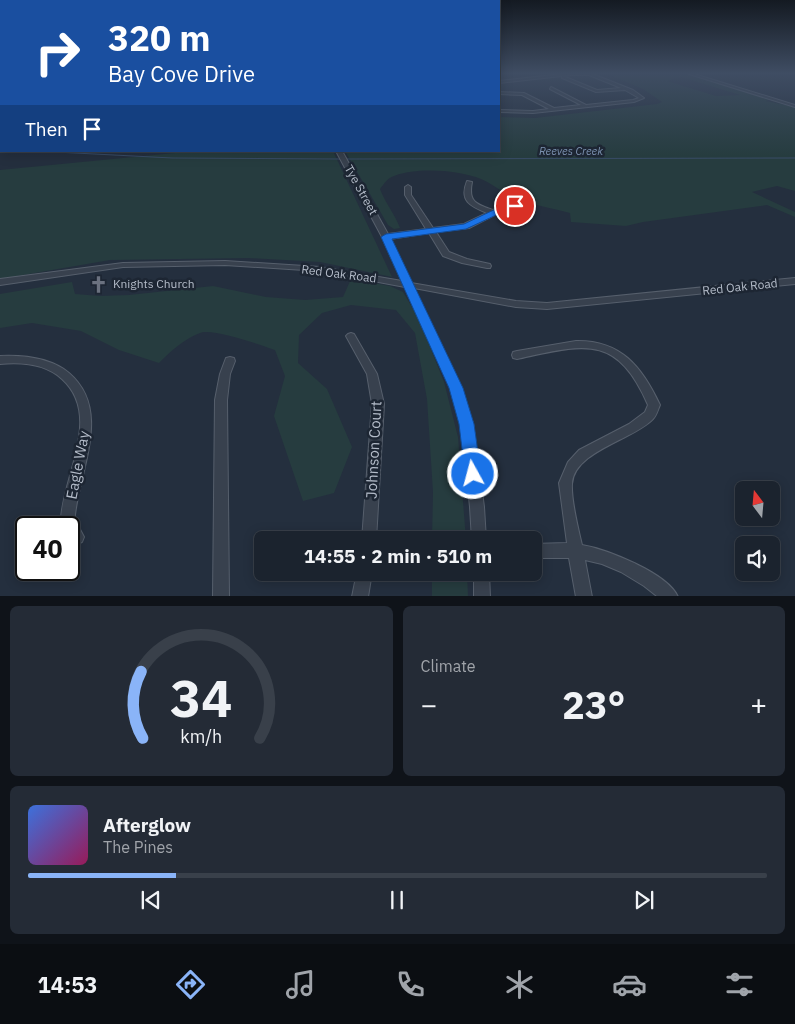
<!DOCTYPE html>
<html lang="en">
<head>
<meta charset="utf-8">
<style>
	:root { --surface:#1b232e; --page:#242b36; --text:#f1f3f6; --muted:#a0a4aa; --line:#39404a; --accent:#8ab4f8 }
	body { margin:0; font-family:"IBM Plex Sans",sans-serif; background:var(--page); color:var(--text); height:100vh; display:flex; flex-direction:column; font-size:19px; white-space:nowrap }
	* { box-sizing:border-box; margin:0 }
	p { font-size:16px; color:var(--muted) }
	.icon { flex:none; width:28px; height:28px; fill:none; stroke:currentColor; stroke-width:2; stroke-linecap:round; stroke-linejoin:round }
	.map { position:relative; height:596px; overflow:hidden }
	.sheet { display:flex; flex-direction:column; gap:10px; padding:10px; background:#0f1319; flex:1 }
	.sheet>* { flex:none }
	.guide { position:absolute; left:0px; top:0px; width:500px; height:152px; box-shadow:0 2px 12px #0003,0 0 0 1px var(--line); background:#1a4fa0; color:#fff; overflow:hidden }
	.needle { width:32px; rotate:344deg }
	.controls { position:absolute; left:735px; top:481px; display:grid; gap:10px }
	.controls a { display:grid; place-items:center; width:45px; height:45px; border-radius:8px; background:var(--surface); box-shadow:0 2px 12px #0003,0 0 0 1px var(--line); font-size:25px }
	.speed { position:absolute; left:15px; top:516px; display:flex; gap:10px; font-size:25px; font-weight:700; text-align:center }
	.speed>* { display:grid; place-content:center; width:65px; height:65px; border-radius:50%; background:var(--surface); box-shadow:0 2px 12px #0003,0 0 0 1px var(--line); line-height:1 }
	.speed .limit { border:2px solid #111; border-radius:8px; background:#fff; color:#111 }
	.pin { position:absolute; display:grid; place-items:center; width:42px; height:42px; color:#fff; margin:-21px; border:2px solid #fff; border-radius:50%; box-shadow:0 1px 5px #0007 }
	.me { position:absolute; width:55px; margin:-28px; rotate:353deg; stroke-linejoin:round; filter:drop-shadow(0 0 4px #0008) }
	.turn { display:flex; align-items:center; gap:18px; height:105px; padding:0 25px; font-size:22px }
	.turn .icon { width:65px; height:65px; stroke-width:2.5 }
	.turn b { display:block; font-size:35px; line-height:42px }
	.then { display:flex; align-items:center; height:48px; padding:0 25px; background:#0003; gap:10px; font-size:19px }
	.big { font-size:38px; font-weight:700; line-height:1.1 }
	.sheet .widget { flex:1; display:flex; flex-direction:column; justify-content:center; gap:8px; min-width:0; padding:0 18px; border-radius:8px; background:var(--page) }
	.sheet .dial { align-items:center; gap:0 }
	.dial svg { height:130px; overflow:visible; fill:none; stroke:var(--line); stroke-width:7; stroke-linecap:round; text-anchor:middle }
	.dial text { fill:var(--text); stroke:none }
	.song { display:flex; align-items:center; gap:15px }
	.cover { width:60px; height:60px; border-radius:8px; background:linear-gradient(135deg,hsl(220 70% 55%),hsl(330 70% 35%)) }
	.played { height:5px; border-radius:2px; background:linear-gradient(90deg,var(--accent) 20%,var(--line) 20%) }
	.keys { display:flex; justify-content:space-around; direction:ltr }
	.heat { display:flex; justify-content:space-between; align-items:center; font-size:28px; direction:ltr }
	.sheet .tiles { flex:1; display:grid; gap:10px; grid-template-columns:1fr 1fr }
	.widget:last-child { grid-column:span 2 }
	.trip { position:absolute; left:254px; top:531px; width:288px; height:50px; border-radius:8px; background:var(--surface); box-shadow:0 2px 12px #0003,0 0 0 1px var(--line); font-weight:700; line-height:50px; text-align:center }
	.tabs { display:flex; height:80px; justify-content:space-around; align-items:center; background:#0b0e12; color:var(--muted) }
	.tabs .icon { width:35px; height:35px }
	.tabs .active { color:var(--accent) }
	.tabs b { font-size:22px; color:var(--text) }
	.map>svg:first-child { display:block }
</style>
</head>
<body>
<div class="map">
<svg width="795" height="597" viewBox="0 0 795 597">
	<rect width="100%" height="100%" fill="#242f3e"/>
	<!-- green -->
	<g fill="#263c3f" fill-rule="evenodd">
		<path d="M605 73H686L771 99 766 101 795 107V191L777 186 752 192 795 212V217L767 205 643 222 626 226 571 222 570 213C552 208 532 205 514 198 503 193 493 184 481 179 458 170 418 167 394 176 387 178 384 184 380 189 385 203 395 214 400 228L394 229 388 225 345 151H499V117L535 118 657 104 662 102 643 89ZM681 77 740 95 716 96 667 81Z"/>
		<polygon points="195,151 333,151 392,277 320,262 248,258 110,260 0,279 0,170"/>
		<path d="M351 279 390 286 403 292 419 319 444 382 458 437 466 540H432L433 492 427 399 415 333 396 310 351 305 322 313 299 335 298 363 327 389 352 447 334 493 303 501 274 416 285 376 275 350C261 345 212 328 200 333 184 339 171 351 159 363L119 350 81 331 32 323 0 328V294L72 282 75 294 100 296 129 295 213 286 266 297 305 300 343 297Z"/>
		<polygon points="432,573 467,573 468,596 432,596"/>
	</g>
	<g fill="none" stroke-linecap="round" stroke-linejoin="round">
		<!-- stream -->
		<g stroke="#394c67" stroke-width="1">
			<polyline points="36,151 172,158 340,159"/>
			<polyline points="347,159 795,158"/>
		</g>
		<defs>
			<g id="minor">
				<path d="M571 73H590L633 90 644 98 634 102 533 113 499 112V110L533 111 549 109 522 95 499 94V92L524 93 554 108 581 105 550 89 551 87 586 105 633 100 639 98 625 90 596 92 562 78V76L499 83V81ZM571 75H589L621 88 597 90 563 76Z"/>
				<polygon points="686,73 691,73 795,105 795,107"/>
				<rect x="0" y="74" width="1" height="2"/>
				<rect x="0" y="89" width="1" height="2"/>
				<rect x="0" y="105" width="1" height="2"/>
				<path d="M336 151H342L388 234 426 229 405 195V187L408 185 411 187V195L433 228 464 224 487 213C470 206 459 201 467 181L472 182C468 202 476 204 493 210 500 207 511 202 518 207L515 209 504 210 469 228 436 232 449 252 467 259 490 264 491 266 490 268H487L462 263 443 256 429 233 390 239 411 283 516 301 547 303 795 278V284L547 309 516 307 414 288 461 388 473 424 484 507 486 540H472L470 507 461 424 451 388 405 287 320 271 225 265 123 267 0 285V279L123 263 225 261 320 267 402 281 382 237Z"/>
				<polygon points="351,333 354,334 377,374 384,404 376,540 362,540 372,404 367,374 346,336 348,334"/>
				<path d="M576 341C621 340 642 367 660 405 658 409 657 415 653 419 633 440 574 451 572 484 571 500 578 528 582 545 606 549 668 573 678 597H658L644 586 621 572 602 564 585 560 592 597H576L569 558H532V544L567 543 559 483 568 462 579 450 629 424 645 412 648 405C616 332 583 345 517 359L513 358 512 355 513 352 517 351Z"/>
				<path d="M0 356C23 355 51 358 69 373 112 410 80 468 75 515V520L84 537 82 542 77 544 72 542 69 536V528H64L61 518C64 474 102 415 62 379 46 364 21 362 0 364Z"/>
				<polygon points="230,357 234,358 235,361 230,374 227,400 229,597 213,597 215,400 220,374 226,358"/>
				<polygon points="357,572 372,572 368,597 352,597"/>
				<polygon points="474,572 489,572 490,597 474,597"/>
			</g>
		</defs>
		<!-- minor casing -->
		<use href="#minor" stroke="#565f6c" stroke-width="2"/>
		<!-- minor -->
		<use href="#minor" fill="#38414e" fill-rule="evenodd"/>
	</g>
	<!-- sky -->
	<linearGradient id="sky" x2="0" y2="1"><stop stop-color="#141a22"/><stop offset="0.47" stop-color="#3f4d63"/><stop offset="1" stop-color="#3f4d63" stop-opacity="0"/></linearGradient>
	<rect width="795" height="156" fill="url(#sky)"/>
	<!-- route -->
	<polygon fill="#1a73e8" stroke="#114b97" points="515,204 518,205 518,208 505,211 466,229 392,239 463,388 474,424 481,474 479,479 473,481 467,479 465,474 459,424 449,388 381,237 386,234 464,224 500,207"/>
	<!-- icons -->
	<defs>
		<symbol id="church-bare" viewBox="-9 -9 18 18"><path d="M-1.2-6h2.4v3.5h3.3v2.4h-3.3V6h-2.4V-.1h-3.3v-2.4h3.3Z" fill="#6b7280" stroke="#1d2633" stroke-width="2.5" paint-order="stroke"/></symbol>
	</defs>
	<g fill-rule="evenodd">
		<use href="#church-bare" x="86" y="272" width="25" height="25"/>
	</g>
	<g text-anchor="middle" stroke-width="5" stroke-linejoin="round" paint-order="stroke">
		<!-- far-water labels -->
		<g font-size="11" font-style="italic" fill="#7c92b1" stroke="#1d2633">
			<text x="571" y="155">Reeves Creek</text>
		</g>
		<!-- street labels -->
		<g font-size="12" fill="#b4bcc9" stroke="#1d2633">
			<text transform="translate(361 190) rotate(61)" y="4">Tye Street</text>
			<text transform="translate(339 274) rotate(7)" y="4">Red Oak Road</text>
			<text transform="translate(740 287) rotate(-6)" y="4">Red Oak Road</text>
		</g>
		<!-- poi labels -->
		<g font-size="12" fill="#b4bcc9" stroke="#1d2633" text-anchor="start">
			<text x="113" y="288">Knights Church</text>
		</g>
		<!-- near-street labels -->
		<g font-size="15" fill="#b4bcc9" stroke="#1d2633">
			<text transform="translate(374 450) rotate(-87)" y="5">Johnson Court</text>
			<text transform="translate(78 465) rotate(-79)" y="5">Eagle Way</text>
		</g>
	</g>
</svg>
<div class="controls">
<a><svg class="needle" viewBox="-14 -14 28 28"><path d="M0-13l5 13h-10z" fill="#e53935"/><path d="M0 13l5-13h-10z" fill="#a0a4aa"/></svg></a>
<a><svg class="icon" aria-label="sound" viewBox="0 0 24 24"><path d="M4 9h4l5-4v14l-5-4H4zM17 9q2 3 0 6"/></svg></a>
</div>
<div class="speed"><div class="limit">40</div></div>
<div class="pin" style="left:515px;top:206px;background:#d93025"><svg class="icon" aria-label="arrive" viewBox="0 0 24 24"><path d="M6 21V4h12l-3 4 3 4H6"/></svg></div>
<svg class="me" style="left:473px;top:474px" viewBox="-20 -20 40 40"><circle r="17" fill="#1a73e8" stroke="#fff" stroke-width="3"/><path d="M0-11L8 9 0 5-8 9z" fill="#fff"/></svg>
<div class="trip">14:55 · 2 min · 510 m</div>
<div class="guide">
<div class="turn"><svg class="icon" aria-label="right" viewBox="0 0 24 24"><path d="M7 20v-9h11M14 6l5 5-5 5"/></svg><div><b>320 m</b>Bay Cove Drive</div></div>
<div class="then">Then<svg class="icon" aria-label="arrive" viewBox="0 0 24 24"><path d="M6 21V4h12l-3 4 3 4H6"/></svg></div>
</div>
</div>
<section class="sheet">
<div class="tiles">
<div class="widget dial"><svg viewBox="0 0 100 80">
<path d="M14 69A42 42 0 1 1 86 69"/>
<path d="M14 69A42 42 0 0 1 13 28" stroke="#8ab4f8"/>
<text x="50" y="56" font-size="32" font-weight="700">34</text>
<text x="50" y="72" font-size="11">km/h</text>
</svg></div>
<div class="widget"><p>Climate</p>
<div class="heat"><a>−</a><b class="big">23°</b><a>+</a></div>
</div>
<div class="widget">
<div class="song"><i class="cover"></i><div><b>Afterglow</b><p>The Pines</p></div></div>
<div class="played"></div>
<div class="keys"><svg class="icon" aria-label="previous" viewBox="0 0 24 24"><path d="M18 5L8 12l10 7zM5 5v14"/></svg><svg class="icon" aria-label="pause" viewBox="0 0 24 24"><path d="M8 5v14M16 5v14"/></svg><svg class="icon" aria-label="next" viewBox="0 0 24 24"><path d="M6 5l10 7-10 7zM19 5v14"/></svg></div>
</div>
</div>
</section>
<nav class="tabs">
<b>14:53</b>
<svg class="icon active" aria-label="directions" viewBox="0 0 24 24"><path d="M12 3l9 9-9 9-9-9zM9 14v-3h6M13 9l2 2-2 2"/></svg>
<svg class="icon" aria-label="music" viewBox="0 0 24 24"><path d="M9 18V5l10-2v13"/><circle cx="6" cy="18" r="3"/><circle cx="16" cy="16" r="3"/></svg>
<svg class="icon" aria-label="phone" viewBox="0 0 24 24"><path d="M5 4h4l2 5-3 2q2 4 5 5l2-3 5 2v4C11 20 4 13 5 4z"/></svg>
<svg class="icon" aria-label="climate" viewBox="0 0 24 24"><path d="M12 3v18M4 7l16 10M4 17L20 7"/></svg>
<svg class="icon" aria-label="car" viewBox="0 0 24 24"><path d="M5 17H2v-5l4-1 3-4h7l3 4 3 1v5h-3M9 17h6M6 11h13"/><circle cx="7" cy="17" r="2"/><circle cx="17" cy="17" r="2"/></svg>
<svg class="icon" aria-label="filters" viewBox="0 0 24 24"><path d="M4 7h16M4 17h16"/><circle cx="9" cy="7" r="2"/><circle cx="15" cy="17" r="2"/></svg>
</nav>
</body>
</html>
